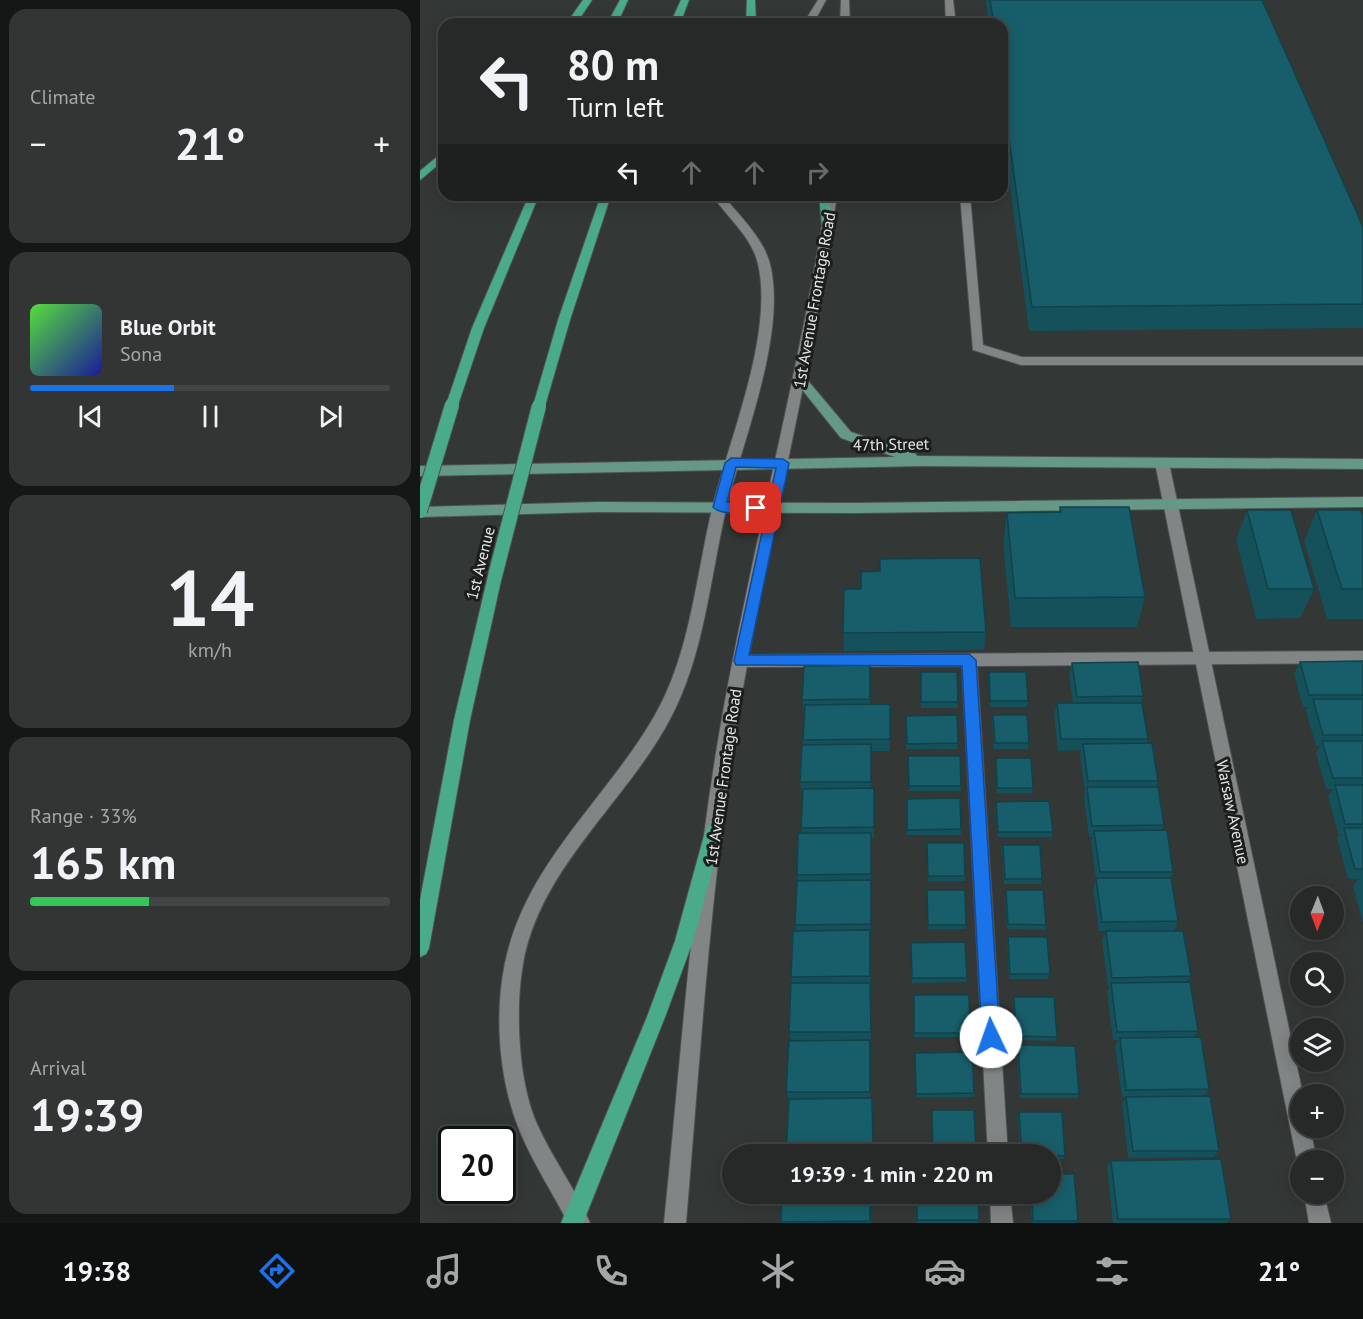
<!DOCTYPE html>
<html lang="en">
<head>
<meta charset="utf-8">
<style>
	:root { --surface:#262928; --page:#323534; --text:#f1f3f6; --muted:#a4a6a8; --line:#424545; --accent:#1a73e8 }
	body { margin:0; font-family:"PT Sans",sans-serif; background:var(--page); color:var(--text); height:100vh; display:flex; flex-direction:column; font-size:22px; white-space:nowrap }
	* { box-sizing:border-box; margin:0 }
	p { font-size:20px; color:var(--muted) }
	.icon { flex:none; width:33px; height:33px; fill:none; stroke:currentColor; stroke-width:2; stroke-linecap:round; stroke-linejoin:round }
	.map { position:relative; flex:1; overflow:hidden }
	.side { display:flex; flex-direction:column; gap:9px; padding:9px; background:#151716; width:420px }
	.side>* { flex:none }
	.top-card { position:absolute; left:18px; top:18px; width:570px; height:183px; border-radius:18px; box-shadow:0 3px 15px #0003,0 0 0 2px var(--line); background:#262928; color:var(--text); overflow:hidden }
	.needle { width:39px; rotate:181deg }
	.controls { position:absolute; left:870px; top:886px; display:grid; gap:12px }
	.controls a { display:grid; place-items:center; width:54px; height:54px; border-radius:50%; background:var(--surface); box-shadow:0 3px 15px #0003,0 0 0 2px var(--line); font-size:30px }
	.speed { position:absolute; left:18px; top:1126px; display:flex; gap:12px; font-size:30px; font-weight:700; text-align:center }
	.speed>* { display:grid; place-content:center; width:78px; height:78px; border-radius:50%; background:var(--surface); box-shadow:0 3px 15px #0003,0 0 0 2px var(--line); line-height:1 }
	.speed .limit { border:3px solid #111; border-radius:9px; background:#fff; color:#111 }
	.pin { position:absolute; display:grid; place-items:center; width:51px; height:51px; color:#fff; margin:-26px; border-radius:12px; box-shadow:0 3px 9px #0006 }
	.me { position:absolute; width:66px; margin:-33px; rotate:357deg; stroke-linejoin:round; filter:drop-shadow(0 0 4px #0008) }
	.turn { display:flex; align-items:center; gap:21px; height:126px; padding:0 30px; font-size:27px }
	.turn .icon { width:78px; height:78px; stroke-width:2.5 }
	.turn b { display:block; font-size:42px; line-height:51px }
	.lanes { display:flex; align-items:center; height:57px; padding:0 30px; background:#0003; justify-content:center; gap:30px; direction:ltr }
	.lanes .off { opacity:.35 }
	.big { font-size:45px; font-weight:700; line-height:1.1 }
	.side .tile { flex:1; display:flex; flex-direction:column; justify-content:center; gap:9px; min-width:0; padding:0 21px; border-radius:18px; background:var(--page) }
	.side .dial { align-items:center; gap:0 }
	.dial b { font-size:78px; line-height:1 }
	.song { display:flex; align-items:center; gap:18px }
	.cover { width:72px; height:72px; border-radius:9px; background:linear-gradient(135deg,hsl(110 70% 55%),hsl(240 70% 35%)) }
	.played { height:6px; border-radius:3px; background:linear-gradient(90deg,var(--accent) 40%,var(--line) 40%) }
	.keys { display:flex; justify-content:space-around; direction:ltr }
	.heat { display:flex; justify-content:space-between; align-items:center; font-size:33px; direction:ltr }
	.charge { height:9px; border-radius:4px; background:linear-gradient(90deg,#34c759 33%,var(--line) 0) }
	.trip { position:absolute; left:302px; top:1144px; width:339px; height:60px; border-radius:30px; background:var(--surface); box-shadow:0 3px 15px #0003,0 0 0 2px var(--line); font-weight:700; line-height:60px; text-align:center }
	.menu { display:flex; height:96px; justify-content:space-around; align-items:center; background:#0f1010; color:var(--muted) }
	.menu .icon { width:42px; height:42px }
	.menu .active { color:var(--accent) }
	.menu b { font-size:27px; color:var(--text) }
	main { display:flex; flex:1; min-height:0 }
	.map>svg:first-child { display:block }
</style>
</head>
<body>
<main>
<section class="side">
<div class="tile"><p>Climate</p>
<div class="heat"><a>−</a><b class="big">21°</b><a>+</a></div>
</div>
<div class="tile">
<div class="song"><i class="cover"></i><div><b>Blue Orbit</b><p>Sona</p></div></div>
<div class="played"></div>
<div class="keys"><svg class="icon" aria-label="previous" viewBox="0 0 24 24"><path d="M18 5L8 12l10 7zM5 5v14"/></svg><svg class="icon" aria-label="pause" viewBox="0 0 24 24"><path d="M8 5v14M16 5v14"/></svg><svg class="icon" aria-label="next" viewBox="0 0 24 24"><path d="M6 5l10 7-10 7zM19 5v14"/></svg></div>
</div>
<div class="tile dial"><b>14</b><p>km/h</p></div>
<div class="tile"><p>Range · 33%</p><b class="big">165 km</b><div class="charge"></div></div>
<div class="tile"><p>Arrival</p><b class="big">19:39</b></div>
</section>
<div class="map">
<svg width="943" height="1223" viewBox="0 0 943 1223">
	<rect width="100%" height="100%" fill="#333736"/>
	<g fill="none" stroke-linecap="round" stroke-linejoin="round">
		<defs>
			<g id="service">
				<polygon points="525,0 533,0 536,24 526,24"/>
				<polygon points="540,195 550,195 563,345 602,357 943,357 943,365 601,365 553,350"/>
				<polygon points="943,651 943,663 557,666 588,1155 568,1155 542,666 321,667 316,666 313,661 316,656 321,655"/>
				<polygon points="570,1194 590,1194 593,1223 571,1223"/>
			</g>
			<g id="minor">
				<polygon points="742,458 749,463 883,1095 880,1095 880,1128 890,1128 897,1161 880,1161 880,1169 877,1161 735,463"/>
				<polygon points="884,1194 904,1194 911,1223 889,1223"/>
			</g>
			<g id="tertiary">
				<polygon points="398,0 406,0 393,24 383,24"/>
				<polygon points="421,0 429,0 430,24 420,24"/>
				<path d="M292 195H303C319 216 343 237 350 264 367 332 324 437 307 505 290 576 285 655 249 721 205 803 120 868 103 964 95 1010 98 1081 117 1124 132 1158 155 1188 170 1223H148C133 1193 114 1165 101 1134 79 1083 74 1016 85 963 105 864 187 799 235 715 271 652 276 574 293 505 310 437 354 333 338 264 332 237 307 217 292 195Z"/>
				<path d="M407 195H417C391 375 345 550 316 729 290 892 280 1058 266 1223H244C261 1058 272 892 300 729 331 550 379 375 407 195Z"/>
			</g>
			<g id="secondary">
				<polygon points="380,375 384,376 431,432 496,454 497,456 943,459 943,469 502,466 0,476 0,466 475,457 421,438 376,382 376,376"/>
				<polygon points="943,497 943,507 436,513 178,512 0,517 0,507 178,502 436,503"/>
			</g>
			<g id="primary">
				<polygon points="163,0 172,0 156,24 146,24"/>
				<polygon points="200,0 208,0 197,24 187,24"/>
				<polygon points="261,0 269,0 260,24 250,24"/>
				<polygon points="327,0 335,0 336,24 326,24"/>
				<polygon points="24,151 24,160 0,180 0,171"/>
				<polygon points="109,195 119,195 64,328 38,405 37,408 27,408 26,405 52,328"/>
				<polygon points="181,195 191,195 150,320 125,406 119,410 114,409 113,406 138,320"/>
				<polygon points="399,195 409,195 412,228 404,228 402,226"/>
				<polygon points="75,570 82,576 50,720 9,948 6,954 0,957 0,900 34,720 68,576"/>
				<polygon points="294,824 300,826 303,832 273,941 245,1017 163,1223 141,1223 227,1017 255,941 285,832 288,826"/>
			</g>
		</defs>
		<!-- service casing -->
		<use href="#service" stroke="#505252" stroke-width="2"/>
		<!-- minor casing -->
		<use href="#minor" stroke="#505252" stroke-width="2"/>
		<!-- tertiary casing -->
		<use href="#tertiary" stroke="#505252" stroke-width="2"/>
		<!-- secondary casing -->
		<use href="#secondary" stroke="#505252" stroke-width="2"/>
		<!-- primary casing -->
		<use href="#primary" stroke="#505252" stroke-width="2"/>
		<!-- service -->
		<use href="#service" fill="#818585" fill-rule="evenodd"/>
		<!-- minor -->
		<use href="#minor" fill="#818585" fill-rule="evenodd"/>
		<!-- tertiary -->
		<use href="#tertiary" fill="#818585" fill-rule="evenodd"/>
		<!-- secondary -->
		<use href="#secondary" fill="#659887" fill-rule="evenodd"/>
		<!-- primary -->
		<use href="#primary" fill="#49ab8a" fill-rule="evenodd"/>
		<defs>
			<g id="primary-bridge">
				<polyline points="0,511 32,405"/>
				<polyline points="75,576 119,406"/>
			</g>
		</defs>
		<!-- primary-bridge casing -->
		<use href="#primary-bridge" stroke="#505252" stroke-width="16" stroke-linecap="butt"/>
		<!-- primary-bridge -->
		<use href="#primary-bridge" stroke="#49ab8a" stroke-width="14"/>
	</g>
	<!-- wall -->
	<g fill="#15515b">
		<polygon points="566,0 842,0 943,227 943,328 609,331 582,124 582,24 569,24"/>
		<polygon points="640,507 725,597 717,627 591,627 583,543 587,513 639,512"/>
		<polygon points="827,510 894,589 880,618 836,619 816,540"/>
		<polygon points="897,510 943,516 943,619 907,619 884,541"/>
		<polygon points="566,632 564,650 424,651 423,633"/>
		<polygon points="943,661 943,923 933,886 939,879 928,879 917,838 920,834 918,834 908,796 913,789 906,789 896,753 900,746 896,746 886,711 889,707 883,707 874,674 880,662"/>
		<polygon points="652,663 723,696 721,703 728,739 726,743 738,781 736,787 744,825 742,830 753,872 751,878 758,921 754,931 679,931 673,888 676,880 671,842 673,837 669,837 664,798 665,792 660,755 661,750 638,751 634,715 637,703 653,703 649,675"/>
		<polygon points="450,665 450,704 470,704 470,751 451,751 451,788 454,799 454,838 451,838 451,933 450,933 451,1040 450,1040 450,1098 453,1105 453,1155 367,1155 369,1099 366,1092 430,1040 371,1040 369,1032 372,983 371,977 376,931 375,925 378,881 377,875 382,833 381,828 383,793 382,793 380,782 383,745 384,711 382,700"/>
		<polygon points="501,672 538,702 538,708 501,708"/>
		<polygon points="569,672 608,701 607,707 570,707 568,678"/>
		<polygon points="573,715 609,743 608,749 574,749 572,721"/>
		<polygon points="486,716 538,743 537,749 486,749"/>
		<polygon points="488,756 541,786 541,791 489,791"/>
		<polygon points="576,758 613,788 612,793 577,793 575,763"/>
		<polygon points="487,799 541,829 541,835 487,835"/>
		<polygon points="576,802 633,832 631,837 578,837 575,807"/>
		<polygon points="583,845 622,879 621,884 584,884 582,850"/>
		<polygon points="507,848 545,876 545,881 508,881"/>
		<polygon points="586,890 626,925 625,930 587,929 585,895"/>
		<polygon points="507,895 546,925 546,929 508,929"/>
		<polygon points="686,931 771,976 767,982 778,1031 774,1037 789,1089 784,1096 799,1151 793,1157 708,1158 702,1104 706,1097 752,1096 702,1097 695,1046 699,1040 693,1040 687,991 690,986 688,986 682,940"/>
		<polygon points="588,937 630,974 628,979 589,979 587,942"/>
		<polygon points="491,943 547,978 546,982 492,983"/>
		<polygon points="494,995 550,1033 550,1037 494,1037"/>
		<polygon points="594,997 637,1037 635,1041 595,1040 593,1002"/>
		<polygon points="598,1045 659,1094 657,1098 600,1098 597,1049"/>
		<polygon points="495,1053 554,1093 554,1097 496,1097"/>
		<polygon points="599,1112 645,1156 643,1159 630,1159 630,1155 600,1155 598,1115"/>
		<polygon points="512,1113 556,1154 556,1155 512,1155"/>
		<polygon points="691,1161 811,1219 806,1223 693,1223 687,1167"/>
		<polygon points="451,1194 451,1223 362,1223 361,1222"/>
		<polygon points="497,1194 559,1220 558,1223 497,1223"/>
		<polygon points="610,1194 630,1194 658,1221 657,1223 612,1223"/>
	</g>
	<!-- building -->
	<g fill="#185e6a" stroke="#11424a" stroke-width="1.5">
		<polygon points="570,0 842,0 943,227 943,304 612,307 582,86 582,24 574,24"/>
		<polygon points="640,507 709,507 725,597 595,598 587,513 641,512"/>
		<polygon points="827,510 871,510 894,589 848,589"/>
		<polygon points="897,510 941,510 943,516 943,589 922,589"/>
		<polygon points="560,558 566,632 423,633 424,589 441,589 441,572 460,571 460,559"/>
		<polygon points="943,661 943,695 889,695 880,662"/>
		<polygon points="718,662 723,696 657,697 652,663"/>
		<polygon points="450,665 450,699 382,700 384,666"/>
		<polygon points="501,672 537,672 538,702 501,702"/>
		<polygon points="569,672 606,672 608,701 570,701"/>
		<polygon points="893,699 943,699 943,735 903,735"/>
		<polygon points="637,703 722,703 728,739 641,739"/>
		<polygon points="470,704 470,739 383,740 385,705"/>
		<polygon points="537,715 538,743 487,744 486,716"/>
		<polygon points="573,715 607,715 609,743 575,743"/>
		<polygon points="902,741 943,741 943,778 913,778"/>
		<polygon points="732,743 738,781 668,781 663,744"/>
		<polygon points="451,744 451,782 380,782 382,745"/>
		<polygon points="488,756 540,756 541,786 489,786"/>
		<polygon points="576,758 611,758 613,788 577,788"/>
		<polygon points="915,785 943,785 943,824 925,824"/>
		<polygon points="667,787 738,787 744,825 672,826"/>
		<polygon points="454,788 454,827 381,828 383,789"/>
		<polygon points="540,798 541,829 487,830 487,799"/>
		<polygon points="629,801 633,832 578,832 576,802"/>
		<polygon points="924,828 943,828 943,869 935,869"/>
		<polygon points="747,830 753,872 680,872 674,831"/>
		<polygon points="378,833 451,833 451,874 377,875"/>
		<polygon points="507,843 544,843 545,876 508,876"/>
		<polygon points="583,845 620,845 622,879 585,879"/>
		<polygon points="676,878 751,878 758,921 682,922"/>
		<polygon points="451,880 451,924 375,925 377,881"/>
		<polygon points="507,890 545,890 546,925 508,925"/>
		<polygon points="586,890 623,890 626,925 588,924"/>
		<polygon points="450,930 450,976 371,977 373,931"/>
		<polygon points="686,931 763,931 771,976 692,978"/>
		<polygon points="588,937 627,937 630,974 590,974"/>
		<polygon points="545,942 547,978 492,978 491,943"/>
		<polygon points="770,982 778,1031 697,1032 691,983"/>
		<polygon points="371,983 450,983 451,1032 369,1032"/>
		<polygon points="494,995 549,995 550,1033 494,1033"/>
		<polygon points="594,997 634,997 637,1037 596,1036"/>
		<polygon points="781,1037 789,1089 706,1090 700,1038"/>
		<polygon points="450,1040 450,1092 366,1092 369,1041"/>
		<polygon points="598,1045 655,1046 659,1094 601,1094"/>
		<polygon points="552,1052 554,1093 496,1094 495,1053"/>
		<polygon points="790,1096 799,1151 713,1151 706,1097"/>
		<polygon points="452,1098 453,1154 366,1154 369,1099"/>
		<polygon points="512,1110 554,1110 556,1154 513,1154"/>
		<polygon points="599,1112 642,1112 645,1156 630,1156 630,1155 602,1155"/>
		<polygon points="801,1159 811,1219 698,1219 691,1161"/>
		<polygon points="630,1174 654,1174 658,1221 613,1221 612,1194 630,1194"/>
		<polygon points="362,1194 450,1194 450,1221 361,1222"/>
		<polygon points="497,1194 558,1194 559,1220 497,1220"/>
	</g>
	<!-- route -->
	<path fill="#1a73e8" stroke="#114b97" stroke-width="1.5" d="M311 458 363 459 369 463 329 655 549 654 556 660 580 1037 577 1043 571 1046 565 1043 562 1037 542 666 316 665 314 661 356 468 316 467 307 502 336 503 342 508C335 516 300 515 293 507L305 463Z"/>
	<g text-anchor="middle" stroke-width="6" stroke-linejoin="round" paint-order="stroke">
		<!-- street labels -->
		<g font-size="16" fill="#e5e7e7" stroke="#1c1e1e">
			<text transform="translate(394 300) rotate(-80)" y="6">1st Avenue Frontage Road</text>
			<text transform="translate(471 444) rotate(-1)" y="6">47th Street</text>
			<text transform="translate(60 563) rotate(-76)" y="6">1st Avenue</text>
			<text transform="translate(303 777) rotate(-82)" y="6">1st Avenue Frontage Road</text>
			<text transform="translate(813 812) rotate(78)" y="6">Warsaw Avenue</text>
		</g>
	</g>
</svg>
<div class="controls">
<a><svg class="needle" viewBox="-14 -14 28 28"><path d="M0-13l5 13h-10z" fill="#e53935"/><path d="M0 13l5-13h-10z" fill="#a4a6a8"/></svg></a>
<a><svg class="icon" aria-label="search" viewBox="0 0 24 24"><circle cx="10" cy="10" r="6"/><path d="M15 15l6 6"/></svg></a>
<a><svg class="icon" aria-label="layers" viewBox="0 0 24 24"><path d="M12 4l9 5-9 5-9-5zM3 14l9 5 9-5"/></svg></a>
<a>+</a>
<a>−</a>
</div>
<div class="speed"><div class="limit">20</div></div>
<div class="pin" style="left:336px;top:508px;background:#d93025"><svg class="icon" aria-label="arrive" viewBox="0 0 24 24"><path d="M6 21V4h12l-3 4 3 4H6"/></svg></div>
<svg class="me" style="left:571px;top:1037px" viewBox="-20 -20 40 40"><circle r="19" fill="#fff"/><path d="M0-13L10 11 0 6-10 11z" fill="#1a73e8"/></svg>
<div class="trip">19:39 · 1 min · 220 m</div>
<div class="top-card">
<div class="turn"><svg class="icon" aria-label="left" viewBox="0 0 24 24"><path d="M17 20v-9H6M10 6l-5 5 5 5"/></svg><div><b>80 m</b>Turn left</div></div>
<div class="lanes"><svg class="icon" aria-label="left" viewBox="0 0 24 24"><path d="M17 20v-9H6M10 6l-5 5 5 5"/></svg><svg class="icon off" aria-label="ahead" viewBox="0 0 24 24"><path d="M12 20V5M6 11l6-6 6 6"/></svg><svg class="icon off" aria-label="ahead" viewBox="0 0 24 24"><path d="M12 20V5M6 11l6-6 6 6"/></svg><svg class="icon off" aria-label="right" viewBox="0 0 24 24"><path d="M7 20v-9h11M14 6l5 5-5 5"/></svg></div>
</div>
</div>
</main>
<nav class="menu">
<b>19:38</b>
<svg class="icon active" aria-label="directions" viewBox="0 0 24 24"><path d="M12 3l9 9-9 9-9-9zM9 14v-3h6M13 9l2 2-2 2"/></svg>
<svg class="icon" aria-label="music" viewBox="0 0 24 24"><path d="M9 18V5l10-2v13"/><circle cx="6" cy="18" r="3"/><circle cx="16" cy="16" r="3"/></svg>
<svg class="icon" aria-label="phone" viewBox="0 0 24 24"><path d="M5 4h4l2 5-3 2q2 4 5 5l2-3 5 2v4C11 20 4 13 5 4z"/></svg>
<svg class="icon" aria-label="climate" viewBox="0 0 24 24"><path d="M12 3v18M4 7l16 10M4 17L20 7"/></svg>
<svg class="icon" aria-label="car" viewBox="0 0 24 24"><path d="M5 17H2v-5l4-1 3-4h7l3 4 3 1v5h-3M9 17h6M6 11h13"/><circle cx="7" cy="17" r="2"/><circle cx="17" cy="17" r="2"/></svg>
<svg class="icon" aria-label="filters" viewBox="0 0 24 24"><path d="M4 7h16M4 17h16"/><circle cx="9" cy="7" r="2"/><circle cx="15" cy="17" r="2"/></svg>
<b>21°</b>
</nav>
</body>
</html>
